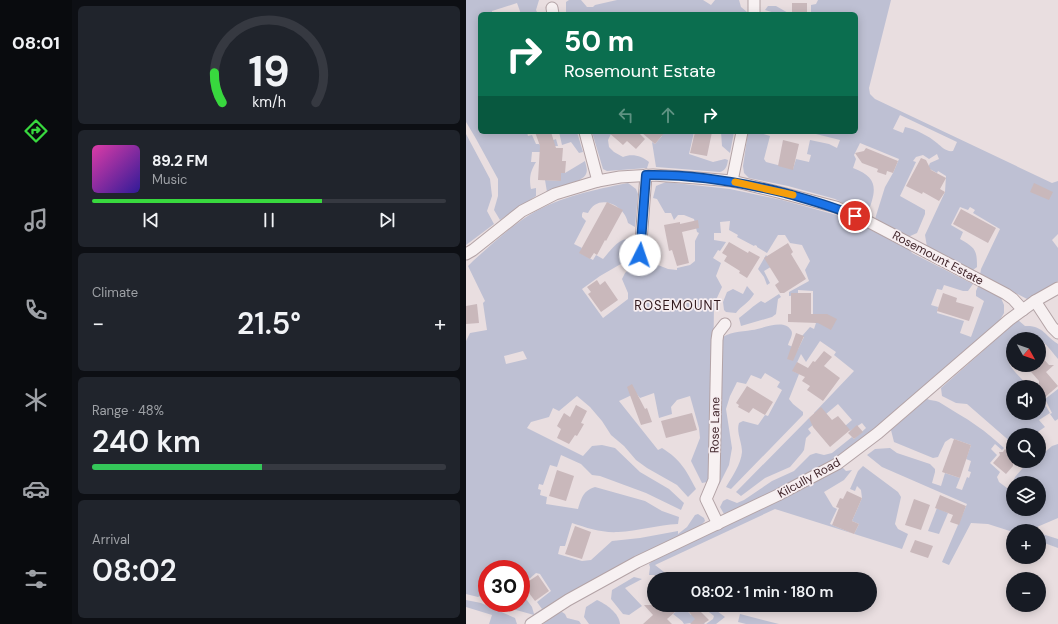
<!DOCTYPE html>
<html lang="en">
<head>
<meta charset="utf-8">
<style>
	:root { --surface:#171b24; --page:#20242c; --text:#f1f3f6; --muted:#9ea1a6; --line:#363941; --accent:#38d83e }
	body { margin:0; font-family:"DM Sans",sans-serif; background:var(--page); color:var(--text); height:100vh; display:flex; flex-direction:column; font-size:15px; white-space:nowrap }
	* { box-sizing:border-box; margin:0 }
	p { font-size:13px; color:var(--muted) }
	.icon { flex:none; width:22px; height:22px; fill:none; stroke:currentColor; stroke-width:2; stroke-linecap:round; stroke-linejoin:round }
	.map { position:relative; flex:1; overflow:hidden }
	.panel { display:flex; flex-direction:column; gap:6px; padding:6px; background:#0d0f14; width:394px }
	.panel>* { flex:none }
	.guide { position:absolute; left:12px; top:12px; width:380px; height:122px; border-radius:6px; box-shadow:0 2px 10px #0003; background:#0b6e4f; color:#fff; overflow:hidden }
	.needle { width:26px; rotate:130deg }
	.buttons { position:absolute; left:540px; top:332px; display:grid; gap:8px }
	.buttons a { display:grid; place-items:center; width:40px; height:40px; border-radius:50%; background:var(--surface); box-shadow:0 2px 10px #0003; font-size:20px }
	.speed { position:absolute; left:12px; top:560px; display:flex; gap:8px; font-size:20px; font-weight:700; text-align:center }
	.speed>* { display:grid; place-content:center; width:52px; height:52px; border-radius:50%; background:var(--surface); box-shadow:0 2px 10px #0003; line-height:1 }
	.speed .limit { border:6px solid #d22; background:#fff; color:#111 }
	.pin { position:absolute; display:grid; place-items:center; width:34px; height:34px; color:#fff; margin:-17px; border:2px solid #fff; border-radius:50%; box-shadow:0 1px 4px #0007 }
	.me { position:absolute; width:44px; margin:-22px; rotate:4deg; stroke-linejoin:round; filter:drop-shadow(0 0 3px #0008) }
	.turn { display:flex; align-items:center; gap:14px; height:84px; padding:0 20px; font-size:18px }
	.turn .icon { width:52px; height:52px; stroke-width:2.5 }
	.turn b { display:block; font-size:28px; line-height:34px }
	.lanes { display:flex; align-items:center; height:38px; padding:0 20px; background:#0003; justify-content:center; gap:20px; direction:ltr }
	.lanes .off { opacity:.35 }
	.big { font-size:30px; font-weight:600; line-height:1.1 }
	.panel .tile { flex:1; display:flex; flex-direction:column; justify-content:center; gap:6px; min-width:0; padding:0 14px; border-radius:6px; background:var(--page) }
	.panel .dial { align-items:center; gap:0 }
	.dial svg { height:104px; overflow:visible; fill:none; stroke:var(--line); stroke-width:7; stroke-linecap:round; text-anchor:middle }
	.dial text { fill:var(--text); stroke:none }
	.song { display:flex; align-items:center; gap:12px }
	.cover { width:48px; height:48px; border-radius:6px; background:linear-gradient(135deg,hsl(320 70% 55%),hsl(250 70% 35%)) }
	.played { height:4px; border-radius:2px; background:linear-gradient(90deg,var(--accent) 65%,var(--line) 65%) }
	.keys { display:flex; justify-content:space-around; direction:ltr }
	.heat { display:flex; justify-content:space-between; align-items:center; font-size:22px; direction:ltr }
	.charge { height:6px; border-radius:3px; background:linear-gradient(90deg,#34c759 48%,var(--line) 0) }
	.trip { position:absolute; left:181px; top:572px; width:230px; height:40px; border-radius:20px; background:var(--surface); box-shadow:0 2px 10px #0003; font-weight:600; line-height:40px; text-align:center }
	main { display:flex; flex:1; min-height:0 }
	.dock { display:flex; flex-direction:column; width:72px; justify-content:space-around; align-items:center; background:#090b0e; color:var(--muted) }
	.dock .icon { width:28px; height:28px }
	.dock .on { color:var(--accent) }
	.dock b { font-size:18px; color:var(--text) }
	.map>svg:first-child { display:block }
</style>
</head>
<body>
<main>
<nav class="dock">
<b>08:01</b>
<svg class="icon on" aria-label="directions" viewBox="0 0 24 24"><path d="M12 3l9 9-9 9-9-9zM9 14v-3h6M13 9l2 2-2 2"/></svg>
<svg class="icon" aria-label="music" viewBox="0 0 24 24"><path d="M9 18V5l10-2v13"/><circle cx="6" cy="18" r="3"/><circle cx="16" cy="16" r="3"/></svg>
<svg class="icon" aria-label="phone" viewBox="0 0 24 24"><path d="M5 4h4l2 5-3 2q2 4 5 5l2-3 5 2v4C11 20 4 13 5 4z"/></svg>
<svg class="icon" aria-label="climate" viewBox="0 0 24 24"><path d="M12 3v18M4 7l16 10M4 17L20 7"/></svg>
<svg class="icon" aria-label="car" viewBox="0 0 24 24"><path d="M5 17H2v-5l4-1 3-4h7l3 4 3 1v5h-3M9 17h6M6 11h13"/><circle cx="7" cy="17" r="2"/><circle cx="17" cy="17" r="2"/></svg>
<svg class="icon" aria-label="filters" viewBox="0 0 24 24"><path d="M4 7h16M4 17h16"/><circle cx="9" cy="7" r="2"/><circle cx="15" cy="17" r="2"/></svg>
</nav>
<section class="panel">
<div class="tile dial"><svg viewBox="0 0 100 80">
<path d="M14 69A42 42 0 1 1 86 69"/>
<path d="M14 69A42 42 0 0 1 8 46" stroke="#38d83e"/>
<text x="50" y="56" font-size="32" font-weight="700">19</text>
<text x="50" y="72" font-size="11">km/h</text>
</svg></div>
<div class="tile">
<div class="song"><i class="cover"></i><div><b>89.2 FM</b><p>Music</p></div></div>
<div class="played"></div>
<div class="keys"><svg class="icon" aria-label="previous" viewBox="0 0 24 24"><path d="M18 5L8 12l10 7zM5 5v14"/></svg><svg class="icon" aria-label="pause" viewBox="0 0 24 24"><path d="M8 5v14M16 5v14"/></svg><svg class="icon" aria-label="next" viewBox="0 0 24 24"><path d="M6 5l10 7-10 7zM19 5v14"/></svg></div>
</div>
<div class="tile"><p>Climate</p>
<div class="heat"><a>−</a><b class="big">21.5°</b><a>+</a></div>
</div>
<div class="tile"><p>Range · 48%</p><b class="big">240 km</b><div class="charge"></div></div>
<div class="tile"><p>Arrival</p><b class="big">08:02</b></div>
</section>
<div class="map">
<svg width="592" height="624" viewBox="0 0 592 624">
	<rect width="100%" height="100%" fill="#e9dee0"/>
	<!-- green -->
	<g fill="#bec0d3" fill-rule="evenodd">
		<path d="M0 0H73L70 10 72 14H55L51 3 26 11V12L14 14V132H61L62 136 66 135 70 144H73L74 145 90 139 92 146H77L76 152H66L65 162H70C64 172 63 178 65 189L70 188V196L34 220 28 210 32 196V179L9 137 0 122Z"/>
		<polygon points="103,0 115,0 121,7 127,7 129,5 151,0 237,0 245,5 249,0 273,0 275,7 281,12 280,14 100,14 100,2"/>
		<path d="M352 0H425L403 88 404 94 409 99 586 183 592 181V234L586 240 592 248V281L563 300 514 275 515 269 534 229 507 213 509 210 504 207 502 210 494 207 485 225 497 232 494 239C509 248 511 249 511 267L507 270 461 247 459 235 479 192 480 176 472 171 471 173 462 168 464 163 473 159 471 154 463 159 457 155 450 157 447 161 450 162 434 196 459 210V214L451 233 442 237 409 219 419 187 427 173 433 159 394 143 388 155 390 159 387 168C414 178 410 191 401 215L369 199 322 186 283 178 278 173 277 166 282 132H291L304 136 298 159 300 162 327 169 330 159 343 162 345 155 341 154 344 140 363 144 371 148 374 140 342 132H390V14H341L345 13V5L350 4ZM434 115 491 142 487 151C480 152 476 147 471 143 463 136 449 129 439 127L437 133 427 129Z"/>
		<polygon points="302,6 310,6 324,14 312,14 299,10"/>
		<polygon points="93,132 111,132 117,152 113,153 105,142 96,145"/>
		<path d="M126 132H146L142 140 143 147 148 152 157 157C166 153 176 156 183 162L181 168 141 171 137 169Z"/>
		<path d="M192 132H228L223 154 247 162 259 159 262 160C261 166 260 170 254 172L190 167 186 142 189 144 196 136Z"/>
		<polygon points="255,132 268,132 264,153 256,146"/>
		<polygon points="0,134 24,179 26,196 21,211 28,224 0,245"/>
		<path d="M119 161C120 166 122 170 120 174 117 182 90 189 81 192L79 180 95 181V173H99Z"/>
		<path d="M200 182 264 189 316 200 374 216 382 218 444 250 446 253 507 284 502 291H497L478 285 476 290 471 289 465 305 472 307 471 313 498 321 494 333 505 337 518 301 510 296V291L513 284 535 298 538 305V313L534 320 513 341 386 449 357 468 258 514 254 507 257 501 261 499 271 503 278 500 306 481 328 471 344 455 350 453 358 455 366 453 386 437 388 439 400 428 396 423 384 431 379 426 386 420 372 404 342 429 345 433 340 438 338 450 336 453 324 467 299 478 275 496 270 492 343 418 345 421 349 417 348 413 388 371 368 355 370 352 354 341 340 362 335 354 327 371 333 374 323 399 327 404 337 412V415L265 489 260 487C266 477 275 464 276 452 276 442 270 432 273 423L277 421 292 425 299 415 302 416 316 390 311 387 314 382 299 373 295 379 285 375 280 384 271 382 264 396 260 409 266 448 263 465 253 485H251L253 340C263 331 274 332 286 330 296 329 318 318 325 330 328 334 323 341 322 345L332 349 338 337 336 336 344 327 348 329 350 323H349L347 314V291L332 290V295L323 296V292L343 281 339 270 344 261 336 245 324 243 319 235H312L301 253 291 247V246L289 245 288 246 271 237 272 235 263 230 264 221 254 222 255 233H248V240L260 242 254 251 252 250 247 258 255 263 250 276 256 287 250 300 248 301 246 481 236 483 225 461 234 438 233 428 224 396 211 400 205 407 206 414 193 418 188 393 174 398 170 393 153 401 192 450 196 448C215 460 220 470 230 489L222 497 211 485 181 468 170 460 158 446 145 435 136 421 124 407 111 396 93 411 87 408 83 417 65 422 61 428 117 456 126 446 136 445 149 448 174 472 203 489 218 503 215 510 180 493 134 476 126 475 115 464 95 455 91 467 84 465 77 485 73 484 72 489 75 490 74 495 81 497 80 504 112 509C116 497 117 491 129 487L179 501 196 511 213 517 212 524C192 525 172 531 152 532 136 533 121 528 106 523L99 546H94L92 554 116 561 125 560 146 541 174 538 212 531V534L221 527 229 515 232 514 238 518 239 521C231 531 216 534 205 540 158 563 114 590 68 615L43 608 33 603H55V592L66 607 68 614 76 609 71 602 85 591 74 574 70 573 55 586V569L34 564 32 569H21V593L12 597 0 594V341L4 333 21 330 17 303 19 301 2 266 7 261C24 246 46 225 65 214 96 196 127 190 162 183L170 189 172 194 169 227 162 223C159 205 132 192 122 213L117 212 116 214V217L120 221 108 244 116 248 114 253 127 260 130 255 137 259C146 249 154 236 168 239 162 246 155 252 160 261L134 276 116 289 137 318 162 299V293L156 279 159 273 165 267C173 275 181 270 187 263L202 269 211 270V268L224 265 229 261V241L233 233 231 232 228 219 218 215H212L208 220 205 213H199L191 199 187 198 190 186ZM57 351 61 359 40 364 38 356Z"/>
		<polygon points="300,255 308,265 298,271 304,283 301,285 298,277 292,269"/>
		<path d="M281 286 288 294C283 303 275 306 270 313L260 312 258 310 257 302 261 292 267 289 277 294Z"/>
		<path d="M313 294 315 297 312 299 310 314 306 317 275 326 273 318C280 313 288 305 295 301L299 303Z"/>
		<path d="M552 320 559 326C577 325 579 336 592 344V359C586 352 580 343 572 338 556 327 533 345 543 363 546 370 554 377 559 383L554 387H547V413H573V394L584 413 573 420 579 427 567 435H547V444L501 404 490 403 476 396 475 388Z"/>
		<polygon points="592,389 592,419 589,421 584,414 586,413 579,399"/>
		<path d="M461 399C465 401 469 400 473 402 485 410 499 417 511 426 520 432 529 440 538 448L536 450 529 444 525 449 531 455 524 463 534 472 531 477 533 482 541 488 545 487 549 477 563 461 567 462 573 461V457L586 446 592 444V518L564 530 567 531H547V532L522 524 505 523 483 565 476 562 501 504 416 467 401 455 409 449 424 448 431 453 464 464 469 469V472L466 483 475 486 479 473 494 478 490 488 496 490 501 477 503 478 505 472 502 471 505 461 500 459 505 445 485 438 479 442 472 457 467 458 428 442 425 430ZM547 483H573V509H547Z"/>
		<polygon points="397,466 432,492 435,497 429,524 432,529 442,534 436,549 309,509 189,565 207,579 202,579 197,575 183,575 184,567 183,564 188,560 333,491 376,467 380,471 386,470 378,480 358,492 367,507 371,509 364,524 388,534 393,524 386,521 396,498 395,490 391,486 389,491 384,489 392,471"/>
		<polygon points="471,508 482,513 473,534 462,531"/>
		<polygon points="573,533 592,539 592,548 573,541"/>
		<polygon points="168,577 176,579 159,588 176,606 163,615 157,614 145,599 146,590"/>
		<polygon points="0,600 15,603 49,618 51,624 23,624 26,615 0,607"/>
		<path d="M131 600C140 604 153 613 154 624H123L118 617 120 607Z"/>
		<polygon points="234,605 243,605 259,617 250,624 240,624 247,619 248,616"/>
		<polygon points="217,606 225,615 227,613 239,624 227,624 225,623 218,624 216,621 207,614"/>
		<polygon points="96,612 99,614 101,618 113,621 115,624 77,624 92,613"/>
		<polygon points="274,614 313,624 280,624 272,622"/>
	</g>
	<!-- building -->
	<g fill="#c9b8bb">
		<rect x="326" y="3" width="15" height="11"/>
		<polygon points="69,132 85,132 90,148 97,148 96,161 100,161 99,173 95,173 95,181 72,180 74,146"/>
		<polygon points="142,132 172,132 179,139 170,149 161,141 157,145"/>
		<polygon points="175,132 199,132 189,144"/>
		<polygon points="229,132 246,132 241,156 224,153"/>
		<polygon points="317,140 333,144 327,170 312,166"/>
		<polygon points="400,148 432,161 427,173 421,171 420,175 411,172 412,169 396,163 389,153 398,151"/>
		<polygon points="455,158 460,160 465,170 480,178 474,189 479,192 473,201 457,192 456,194 440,186"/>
		<polygon points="568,183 587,192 583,200 564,192"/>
		<polygon points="141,202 157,210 140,241 139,240 131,255 128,253 124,259 113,253"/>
		<polygon points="495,209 530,228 522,243 487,224"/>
		<polygon points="232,220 233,228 216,232 223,263 211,266 206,250 203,251 198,225 214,222 214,224"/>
		<polygon points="263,242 282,253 283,251 294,257 281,278 273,273 274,271 258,261 261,256 256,253"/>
		<polygon points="322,243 327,252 325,254 340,279 318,293 314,293 309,285 313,282 298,258"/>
		<polygon points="131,280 134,285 139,281 152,300 135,312 122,294 125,292 121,287"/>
		<polygon points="325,293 345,293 345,314 361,314 371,319 365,330 352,323 322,322 322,314 325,314"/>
		<polygon points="477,293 491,298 490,302 508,307 503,321 471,311"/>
		<polygon points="11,304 13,323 0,324 0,306"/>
		<polygon points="330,333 338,336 327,361 321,359"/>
		<polygon points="358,351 366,357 358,366 374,378 357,401 341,390 344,386 336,381 339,377 326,371 331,362 342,368 347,361 349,362"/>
		<polygon points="573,354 583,365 588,365 580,372 592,386 578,398 573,392 573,381 559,365 573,365"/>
		<polygon points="166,384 179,409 181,408 186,422 175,425 161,387"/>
		<polygon points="281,386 307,402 299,415 287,408 283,413 272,407 273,405 270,403"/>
		<polygon points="110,405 121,411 115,423 118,424 114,431 111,436 109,435 103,444 91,438 95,429 91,426 98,413 104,417"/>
		<polygon points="355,407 366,420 372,416 384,430 364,447 347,427 343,418"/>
		<polygon points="226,413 231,430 200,438 195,421"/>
		<polygon points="391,425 397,432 388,439 382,433"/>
		<polygon points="488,439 505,445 494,478 476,472"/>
		<polygon points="539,449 547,456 547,466 540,474 527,463 534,455 533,452 537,452"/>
		<polygon points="91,470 108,476 100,501 83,496"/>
		<polygon points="381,491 396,498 386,521 393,524 388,534 366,525 373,508 370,507 374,498 377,499"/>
		<polygon points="474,495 500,506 493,525 484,522 487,515 469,508"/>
		<polygon points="448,499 464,505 455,530 439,525"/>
		<polygon points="109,526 125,532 116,559 99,554"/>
		<polygon points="449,540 467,546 462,558 444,552"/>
		<polygon points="72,575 83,591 69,601 57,585"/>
		<polygon points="178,605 228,605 243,620 237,624 224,624 229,619 217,605 201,619 206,624 177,624 187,615"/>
	</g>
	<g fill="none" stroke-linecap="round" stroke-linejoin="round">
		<defs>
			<g id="street">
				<polyline points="288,0 288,14"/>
				<polyline points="86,8 87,14"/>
				<polyline points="119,132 132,181"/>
				<polyline points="266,181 276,132"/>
				<polyline points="0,254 7,250 56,211 89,194 132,181 154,177 187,175 231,178 266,181 312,192 370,207 403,222 540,294 547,299 557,310"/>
				<polyline points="174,255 180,175"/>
				<polyline points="569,301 586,327 592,333"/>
				<polyline points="252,524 240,499 248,480 251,340 252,333 259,324"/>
				<polyline points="65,624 102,600 171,562 312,495 371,464 412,433 543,320 569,301 592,288"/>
			</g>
		</defs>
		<!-- street casing -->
		<use href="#street" stroke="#b3a3a6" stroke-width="13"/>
		<!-- street -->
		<use href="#street" stroke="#f7f1f2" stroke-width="11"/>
	</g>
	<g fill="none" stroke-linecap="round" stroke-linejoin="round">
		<defs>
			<path id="route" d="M174 255 180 175C227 174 274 182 319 193 343 200 367 206 389 216"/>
		</defs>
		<!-- route casing -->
		<use href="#route" stroke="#114b97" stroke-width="10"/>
		<!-- route -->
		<use href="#route" stroke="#1a73e8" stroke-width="7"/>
		<!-- slow -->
		<polyline stroke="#f59e0b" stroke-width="7" points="269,182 327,195"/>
	</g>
	<g text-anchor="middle" stroke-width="3.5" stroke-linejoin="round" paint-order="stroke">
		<!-- street labels -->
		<g font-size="12" fill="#41262b" stroke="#f6edf0">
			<text transform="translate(472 258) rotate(28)" y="4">Rosemount Estate</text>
			<text transform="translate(249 425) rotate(-89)" y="4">Rose Lane</text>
			<text transform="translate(343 478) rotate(-29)" y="4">Kilcully Road</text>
		</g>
		<!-- neighbourhood labels -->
		<g font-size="13" letter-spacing="1" fill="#31181c" stroke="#f6edf0">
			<text x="212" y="310">ROSEMOUNT</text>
		</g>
	</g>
</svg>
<div class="buttons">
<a><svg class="needle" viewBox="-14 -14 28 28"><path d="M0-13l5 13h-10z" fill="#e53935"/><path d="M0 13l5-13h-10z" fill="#9ea1a6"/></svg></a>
<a><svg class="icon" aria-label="sound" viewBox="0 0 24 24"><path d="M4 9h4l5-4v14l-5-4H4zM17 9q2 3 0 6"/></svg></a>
<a><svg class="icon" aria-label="search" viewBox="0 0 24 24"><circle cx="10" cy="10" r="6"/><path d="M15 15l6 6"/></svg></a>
<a><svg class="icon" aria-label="layers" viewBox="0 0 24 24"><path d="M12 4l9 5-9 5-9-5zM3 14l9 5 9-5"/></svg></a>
<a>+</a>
<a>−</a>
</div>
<div class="speed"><div class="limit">30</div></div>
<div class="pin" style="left:389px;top:216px;background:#d93025"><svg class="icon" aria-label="arrive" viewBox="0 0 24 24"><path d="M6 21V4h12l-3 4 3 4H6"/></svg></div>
<svg class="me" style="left:174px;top:255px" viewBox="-20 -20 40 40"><circle r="19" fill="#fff"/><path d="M0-13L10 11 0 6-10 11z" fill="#1a73e8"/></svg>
<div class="trip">08:02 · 1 min · 180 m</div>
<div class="guide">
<div class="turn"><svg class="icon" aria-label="right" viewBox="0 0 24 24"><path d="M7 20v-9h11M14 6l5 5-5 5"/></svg><div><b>50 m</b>Rosemount Estate</div></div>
<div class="lanes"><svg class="icon off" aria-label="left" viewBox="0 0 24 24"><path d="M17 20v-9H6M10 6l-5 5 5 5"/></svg><svg class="icon off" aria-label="ahead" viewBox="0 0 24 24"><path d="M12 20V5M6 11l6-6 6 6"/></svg><svg class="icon" aria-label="right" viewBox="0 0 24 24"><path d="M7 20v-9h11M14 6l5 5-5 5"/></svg></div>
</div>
</div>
</main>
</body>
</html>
